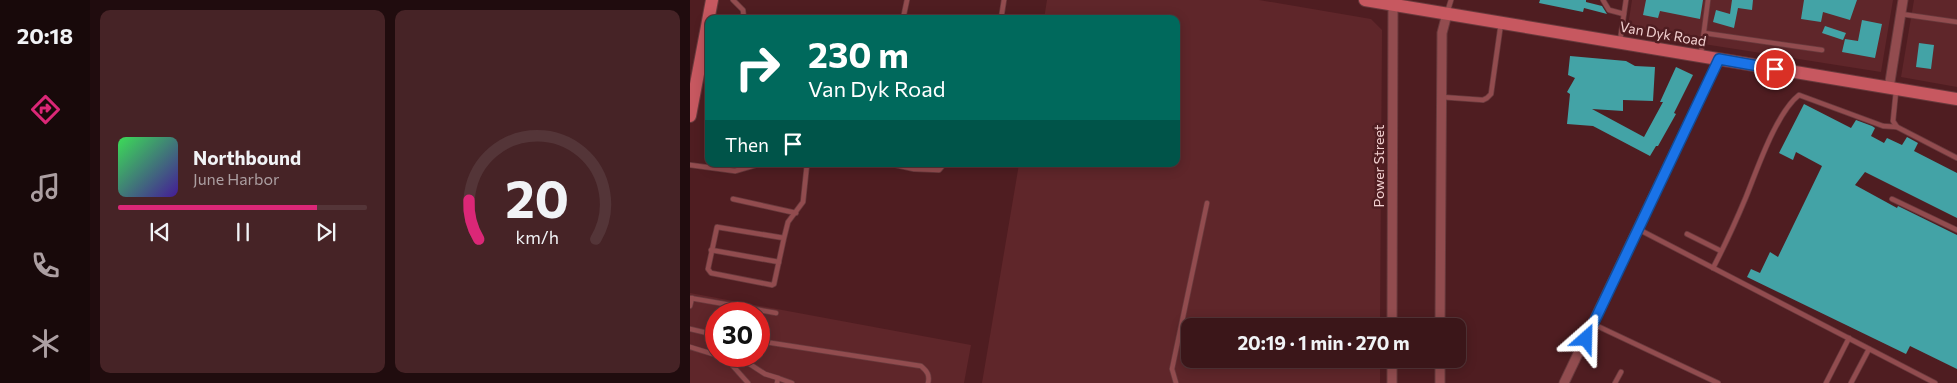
<!DOCTYPE html>
<html lang="en">
<head>
<meta charset="utf-8">
<style>
	:root { --surface:#3b1619; --page:#462326; --text:#f1f3f6; --muted:#ac9fa2; --line:#543538; --accent:#db2777 }
	body { margin:0; font-family:Commissioner,sans-serif; background:var(--page); color:var(--text); height:100vh; display:flex; flex-direction:column; font-size:19px; white-space:nowrap }
	* { box-sizing:border-box; margin:0 }
	p { font-size:16px; color:var(--muted) }
	.icon { flex:none; width:28px; height:28px; fill:none; stroke:currentColor; stroke-width:2; stroke-linecap:round; stroke-linejoin:round }
	.map { position:relative; flex:1; overflow:hidden }
	.details { display:flex; flex-direction:column; gap:10px; padding:10px; background:#200c0e; width:600px }
	.details>* { flex:none }
	.hud { position:absolute; left:15px; top:15px; width:475px; height:152px; border-radius:10px; box-shadow:0 2px 12px #0003,0 0 0 1px var(--line); background:#00695c; color:#fff; overflow:hidden }
	.speed { position:absolute; left:15px; top:302px; display:flex; gap:10px; font-size:25px; font-weight:700; text-align:center }
	.speed>* { display:grid; place-content:center; width:65px; height:65px; border-radius:50%; background:var(--surface); box-shadow:0 2px 12px #0003,0 0 0 1px var(--line); line-height:1 }
	.speed .limit { border:8px solid #d22; background:#fff; color:#111 }
	.pin { position:absolute; display:grid; place-items:center; width:42px; height:42px; color:#fff; margin:-21px; border:2px solid #fff; border-radius:50%; box-shadow:0 1px 5px #0007 }
	.me { position:absolute; width:55px; margin:-28px; rotate:25deg; stroke-linejoin:round; filter:drop-shadow(0 0 4px #0008) }
	.turn { display:flex; align-items:center; gap:18px; height:105px; padding:0 20px; font-size:22px }
	.turn .icon { width:65px; height:65px; stroke-width:2.5 }
	.turn b { display:block; font-size:35px; line-height:42px }
	.then { display:flex; align-items:center; height:48px; padding:0 20px; background:#0003; gap:10px; font-size:19px }
	.details .tile { flex:1; display:flex; flex-direction:column; justify-content:center; gap:8px; min-width:0; padding:0 18px; border-radius:10px; background:var(--page) }
	.details .dial { align-items:center; gap:0 }
	.dial svg { height:130px; overflow:visible; fill:none; stroke:var(--line); stroke-width:7; stroke-linecap:round; text-anchor:middle }
	.dial text { fill:var(--text); stroke:none }
	.song { display:flex; align-items:center; gap:15px }
	.cover { width:60px; height:60px; border-radius:8px; background:linear-gradient(135deg,hsl(130 70% 55%),hsl(260 70% 35%)) }
	.played { height:5px; border-radius:2px; background:linear-gradient(90deg,var(--accent) 80%,var(--line) 80%) }
	.keys { display:flex; justify-content:space-around; direction:ltr }
	.details .tiles { flex:1; display:grid; gap:10px; grid-template-columns:repeat(2,1fr) }
	.trip { position:absolute; left:491px; top:318px; width:285px; height:50px; border-radius:10px; background:var(--surface); box-shadow:0 2px 12px #0003,0 0 0 1px var(--line); font-weight:700; line-height:50px; text-align:center }
	main { display:flex; flex:1; min-height:0 }
	.tabs { display:flex; flex-direction:column; width:90px; justify-content:space-around; align-items:center; background:#18090a; color:var(--muted) }
	.tabs .icon { width:35px; height:35px }
	.tabs .selected { color:var(--accent) }
	.tabs b { font-size:22px; color:var(--text) }
	.map>svg:first-child { display:block }
</style>
</head>
<body>
<main>
<nav class="tabs">
<b>20:18</b>
<svg class="icon selected" aria-label="directions" viewBox="0 0 24 24"><path d="M12 3l9 9-9 9-9-9zM9 14v-3h6M13 9l2 2-2 2"/></svg>
<svg class="icon" aria-label="music" viewBox="0 0 24 24"><path d="M9 18V5l10-2v13"/><circle cx="6" cy="18" r="3"/><circle cx="16" cy="16" r="3"/></svg>
<svg class="icon" aria-label="phone" viewBox="0 0 24 24"><path d="M5 4h4l2 5-3 2q2 4 5 5l2-3 5 2v4C11 20 4 13 5 4z"/></svg>
<svg class="icon" aria-label="climate" viewBox="0 0 24 24"><path d="M12 3v18M4 7l16 10M4 17L20 7"/></svg>
</nav>
<section class="details">
<div class="tiles">
<div class="tile">
<div class="song"><i class="cover"></i><div><b>Northbound</b><p>June Harbor</p></div></div>
<div class="played"></div>
<div class="keys"><svg class="icon" aria-label="previous" viewBox="0 0 24 24"><path d="M18 5L8 12l10 7zM5 5v14"/></svg><svg class="icon" aria-label="pause" viewBox="0 0 24 24"><path d="M8 5v14M16 5v14"/></svg><svg class="icon" aria-label="next" viewBox="0 0 24 24"><path d="M6 5l10 7-10 7zM19 5v14"/></svg></div>
</div>
<div class="tile dial"><svg viewBox="0 0 100 80">
<path d="M14 69A42 42 0 1 1 86 69"/>
<path d="M14 69A42 42 0 0 1 8 45" stroke="#db2777"/>
<text x="50" y="56" font-size="32" font-weight="700">20</text>
<text x="50" y="72" font-size="11">km/h</text>
</svg></div>
</div>
</section>
<div class="map">
<svg width="1267" height="383" viewBox="0 0 1267 383">
	<rect width="100%" height="100%" fill="#4f1d21"/>
	<!-- built -->
	<g fill="#5f262a" fill-rule="evenodd">
		<polygon points="357,0 569,0 681,19 692,30 690,326 500,326 500,359 690,359 690,383 292,383 329,164 486,164 486,19 354,19"/>
		<polygon points="942,0 1203,0 1191,72 937,32"/>
		<polygon points="1224,0 1267,0 1267,87 1211,77"/>
		<path d="M0 293 281 345 274 383H0ZM26 314H69V356H26Z"/>
	</g>
	<!-- building -->
	<g fill="#43a3a6">
		<polygon points="850,0 896,0 896,2 912,6 917,14 894,8 893,12 849,3"/>
		<polygon points="956,0 1013,0 1010,19 970,11 968,18 953,15"/>
		<polygon points="1042,0 1063,0 1062,10 1048,8 1044,28 1023,22 1026,10 1040,14"/>
		<polygon points="1114,0 1167,0 1160,20 1133,12 1131,22 1111,19"/>
		<polygon points="1172,20 1192,24 1185,58 1152,52 1155,39 1168,41"/>
		<polygon points="1135,26 1156,33 1153,40 1132,33"/>
		<polygon points="1229,43 1244,45 1241,69 1226,67"/>
		<polygon points="880,56 936,61 945,66 965,67 963,101 933,100 933,111 902,109 954,137 973,102 970,102 986,67 1003,75 984,113 986,114 968,146 966,146 960,156 903,126 877,124 880,94 877,92 885,78 878,75"/>
		<polygon points="1114,104 1161,128 1166,120 1182,126 1185,128 1181,136 1194,143 1197,138 1212,145 1217,137 1228,143 1224,151 1267,173 1267,218 1175,172 1165,185 1207,208 1208,206 1267,235 1267,369 1220,346 1216,354 1057,277 1061,269 1070,273 1080,252 1088,257 1132,166 1106,152 1103,160 1089,153"/>
	</g>
	<g fill="none" stroke-linecap="round" stroke-linejoin="round">
		<defs>
			<g id="lane">
				<polyline points="43,0 53,10 54,19"/>
				<polyline points="913,0 919,10 934,14"/>
				<polyline points="757,13 761,0"/>
				<polyline points="1211,14 1267,22"/>
				<polyline points="213,19 217,0"/>
				<polyline points="311,19 314,0"/>
				<polyline points="1014,33 1132,50"/>
				<polyline points="930,41 936,0"/>
				<polyline points="1011,54 1018,0"/>
				<polyline points="1206,91 1203,121 1207,127 1267,158"/>
				<polyline points="751,97 793,100 797,98 801,94 811,23"/>
				<polyline points="201,164 224,169 249,170 254,164"/>
				<polyline points="0,165 45,171 69,164"/>
				<polyline points="43,199 106,213"/>
				<polyline points="1202,199 1267,230"/>
				<polyline points="948,229 1245,383"/>
				<polyline points="997,234 1031,251"/>
				<polyline points="94,238 84,284 82,285 21,273 18,269 27,227 94,238 98,222 113,202 117,164"/>
				<polyline points="21,250 89,262"/>
				<path d="M1023 268C1035 245 1046 221 1056 197 1067 170 1086 113 1109 95L1193 126 1207 127"/>
				<polyline points="0,298 86,313"/>
				<polyline points="0,306 2,298"/>
				<polyline points="903,324 1028,383"/>
				<polyline points="0,329 26,335"/>
				<path d="M69 341 231 366C237 371 240 375 238 383"/>
				<polyline points="0,347 26,355"/>
				<polyline points="34,356 58,383"/>
				<polyline points="36,356 55,361 75,374 88,378 87,383"/>
				<polyline points="88,378 102,383"/>
				<polyline points="486,383 482,369 517,203"/>
				<polyline points="925,383 931,372"/>
				<polyline points="1136,383 1159,338"/>
				<polyline points="1161,383 1179,349"/>
			</g>
			<g id="street">
				<polyline points="1199,88 1213,0"/>
				<polyline points="702,326 703,5"/>
				<polyline points="750,326 752,33 757,14"/>
				<polyline points="702,383 702,359"/>
				<polyline points="750,383 750,359"/>
				<polyline points="874,383 1029,59"/>
			</g>
			<g id="secondary">
				<polyline points="675,0 1267,99"/>
				<polyline points="0,116 22,0"/>
			</g>
		</defs>
		<!-- lane casing -->
		<use href="#lane" stroke="#693a3d" stroke-width="6"/>
		<!-- street casing -->
		<use href="#street" stroke="#693a3d" stroke-width="11"/>
		<!-- secondary casing -->
		<use href="#secondary" stroke="#693a3d" stroke-width="14"/>
		<!-- lane -->
		<use href="#lane" stroke="#924c4f" stroke-width="4.5"/>
		<!-- street -->
		<use href="#street" stroke="#924c4f" stroke-width="9"/>
		<!-- secondary -->
		<use href="#secondary" stroke="#c75860" stroke-width="12"/>
	</g>
	<g fill="none" stroke-linecap="round" stroke-linejoin="round">
		<defs>
			<polyline id="route" points="896,339 1029,59 1085,69"/>
		</defs>
		<!-- route casing -->
		<use href="#route" stroke="#114b97" stroke-width="12"/>
		<!-- route -->
		<use href="#route" stroke="#1a73e8" stroke-width="9"/>
	</g>
	<g text-anchor="middle" stroke-width="5" stroke-linejoin="round" paint-order="stroke">
		<!-- street labels -->
		<g font-size="14" fill="#f3d1d1" stroke="#4f1d21">
			<text transform="translate(973 34) rotate(10)" y="5">Van Dyk Road</text>
			<text transform="translate(689 166) rotate(-90)" y="5">Power Street</text>
		</g>
	</g>
</svg>
<div class="speed"><div class="limit">30</div></div>
<div class="pin" style="left:1085px;top:69px;background:#d93025"><svg class="icon" aria-label="arrive" viewBox="0 0 24 24"><path d="M6 21V4h12l-3 4 3 4H6"/></svg></div>
<svg class="me" style="left:896px;top:339px" viewBox="-20 -20 40 40"><path d="M0-17L14 15 0 8-14 15z" fill="#1a73e8" stroke="#fff" stroke-width="4"/></svg>
<div class="trip">20:19 · 1 min · 270 m</div>
<div class="hud">
<div class="turn"><svg class="icon" aria-label="right" viewBox="0 0 24 24"><path d="M7 20v-9h11M14 6l5 5-5 5"/></svg><div><b>230 m</b>Van Dyk Road</div></div>
<div class="then">Then<svg class="icon" aria-label="arrive" viewBox="0 0 24 24"><path d="M6 21V4h12l-3 4 3 4H6"/></svg></div>
</div>
</div>
</main>
</body>
</html>
